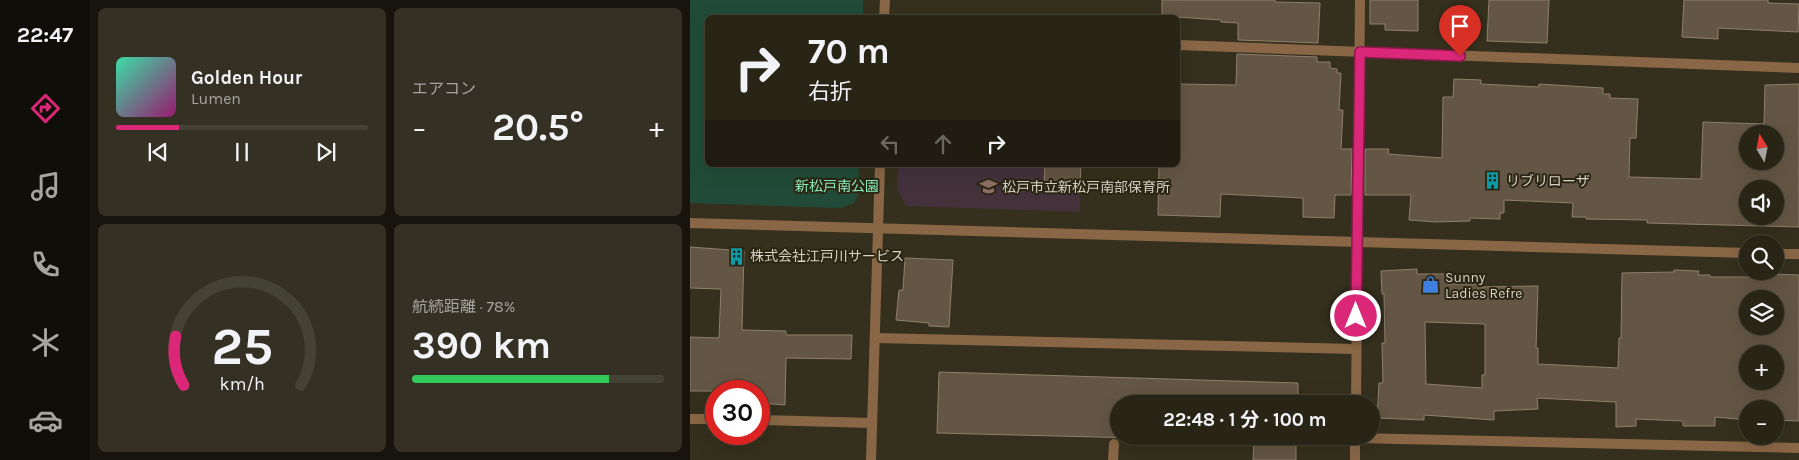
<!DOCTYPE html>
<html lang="ja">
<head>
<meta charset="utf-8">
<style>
	:root { --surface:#282416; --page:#343023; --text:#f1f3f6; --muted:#a5a4a1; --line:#444135; --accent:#db2777 }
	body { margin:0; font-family:Karla,"Noto Sans JP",sans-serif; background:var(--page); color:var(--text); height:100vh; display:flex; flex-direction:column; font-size:19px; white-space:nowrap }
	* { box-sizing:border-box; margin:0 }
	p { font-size:16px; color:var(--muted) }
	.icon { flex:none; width:28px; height:28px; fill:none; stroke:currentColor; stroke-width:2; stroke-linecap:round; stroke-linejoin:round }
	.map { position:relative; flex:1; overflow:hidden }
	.panel { display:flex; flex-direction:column; gap:8px; padding:8px; background:#16140c; width:600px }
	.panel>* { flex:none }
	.hud { position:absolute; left:15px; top:15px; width:475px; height:152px; border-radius:8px; box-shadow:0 5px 20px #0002,0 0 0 1px var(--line); background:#282416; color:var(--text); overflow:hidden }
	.needle { width:32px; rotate:350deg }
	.fabs { position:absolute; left:1049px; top:125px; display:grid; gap:10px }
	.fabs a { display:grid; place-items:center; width:45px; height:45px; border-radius:50%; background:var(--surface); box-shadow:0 5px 20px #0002,0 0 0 1px var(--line); font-size:25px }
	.speed { position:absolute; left:15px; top:380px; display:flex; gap:10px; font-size:25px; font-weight:700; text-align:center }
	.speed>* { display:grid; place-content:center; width:65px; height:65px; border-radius:50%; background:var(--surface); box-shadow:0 5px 20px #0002,0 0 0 1px var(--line); line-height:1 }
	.speed .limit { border:8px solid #d22; background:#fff; color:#111 }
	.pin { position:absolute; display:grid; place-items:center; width:42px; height:42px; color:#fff; margin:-51px -21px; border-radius:50% 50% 50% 0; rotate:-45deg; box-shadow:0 0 5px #0007 }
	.pin .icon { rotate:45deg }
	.me { position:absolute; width:55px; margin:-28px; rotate:0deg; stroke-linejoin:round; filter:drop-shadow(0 0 4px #0008) }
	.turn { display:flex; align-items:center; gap:18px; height:105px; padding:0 20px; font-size:22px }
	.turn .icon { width:65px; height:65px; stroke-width:2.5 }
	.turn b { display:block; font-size:35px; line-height:42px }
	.lanes { display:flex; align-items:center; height:48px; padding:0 20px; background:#0003; justify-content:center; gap:25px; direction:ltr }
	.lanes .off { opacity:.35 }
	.big { font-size:38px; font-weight:700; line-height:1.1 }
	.panel .tile { flex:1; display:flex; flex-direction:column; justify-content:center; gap:8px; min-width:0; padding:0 18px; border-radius:8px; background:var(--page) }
	.panel .dial { align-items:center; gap:0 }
	.dial svg { height:130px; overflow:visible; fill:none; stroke:var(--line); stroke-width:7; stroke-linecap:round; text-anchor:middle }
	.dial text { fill:var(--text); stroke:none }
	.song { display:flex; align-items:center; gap:15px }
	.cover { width:60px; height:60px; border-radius:8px; background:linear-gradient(135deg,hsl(160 70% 55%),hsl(320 70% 35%)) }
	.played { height:5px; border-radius:2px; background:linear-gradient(90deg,var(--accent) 25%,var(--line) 25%) }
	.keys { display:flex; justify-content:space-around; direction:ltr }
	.heat { display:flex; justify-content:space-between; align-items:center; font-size:28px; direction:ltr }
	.charge { height:8px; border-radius:4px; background:linear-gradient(90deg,#34c759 78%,var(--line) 0) }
	.panel .tiles { flex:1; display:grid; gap:8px; grid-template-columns:repeat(2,1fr) }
	.trip { position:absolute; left:420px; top:395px; width:270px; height:50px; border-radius:25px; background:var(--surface); box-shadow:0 5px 20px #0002,0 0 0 1px var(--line); font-weight:700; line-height:50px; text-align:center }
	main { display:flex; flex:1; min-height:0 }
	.tabs { display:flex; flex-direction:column; width:90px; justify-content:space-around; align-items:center; background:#100e09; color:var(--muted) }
	.tabs .icon { width:35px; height:35px }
	.tabs .active { color:var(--accent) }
	.tabs b { font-size:22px; color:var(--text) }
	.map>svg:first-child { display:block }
</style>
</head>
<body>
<main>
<nav class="tabs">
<b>22:47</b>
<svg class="icon active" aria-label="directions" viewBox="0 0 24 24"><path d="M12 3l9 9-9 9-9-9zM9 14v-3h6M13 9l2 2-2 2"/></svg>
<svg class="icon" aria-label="music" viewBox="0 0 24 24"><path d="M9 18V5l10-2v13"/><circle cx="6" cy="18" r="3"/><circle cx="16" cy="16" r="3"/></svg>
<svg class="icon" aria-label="phone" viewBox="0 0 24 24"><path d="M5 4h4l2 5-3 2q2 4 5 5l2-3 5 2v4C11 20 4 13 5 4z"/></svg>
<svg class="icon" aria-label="climate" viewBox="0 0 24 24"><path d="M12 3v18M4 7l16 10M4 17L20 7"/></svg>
<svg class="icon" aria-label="car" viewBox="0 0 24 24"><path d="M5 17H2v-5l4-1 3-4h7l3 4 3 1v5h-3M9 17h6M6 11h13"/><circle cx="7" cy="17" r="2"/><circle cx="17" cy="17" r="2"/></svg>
</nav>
<section class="panel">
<div class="tiles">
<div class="tile">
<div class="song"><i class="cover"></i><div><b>Golden Hour</b><p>Lumen</p></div></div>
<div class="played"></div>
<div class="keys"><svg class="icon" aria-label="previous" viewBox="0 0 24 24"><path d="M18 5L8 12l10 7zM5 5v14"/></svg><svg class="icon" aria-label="pause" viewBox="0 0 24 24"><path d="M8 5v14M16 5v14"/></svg><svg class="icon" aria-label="next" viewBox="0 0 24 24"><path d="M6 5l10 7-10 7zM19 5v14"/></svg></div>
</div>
<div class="tile"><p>エアコン</p>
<div class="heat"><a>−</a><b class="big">20.5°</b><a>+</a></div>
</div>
<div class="tile dial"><svg viewBox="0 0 100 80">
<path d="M14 69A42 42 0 1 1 86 69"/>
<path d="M14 69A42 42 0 0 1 9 39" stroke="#db2777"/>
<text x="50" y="56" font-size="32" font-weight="700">25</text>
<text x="50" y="72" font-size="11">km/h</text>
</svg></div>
<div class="tile"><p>航続距離 · 78%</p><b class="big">390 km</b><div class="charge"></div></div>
</div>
</section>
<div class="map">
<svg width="1109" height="460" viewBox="0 0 1109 460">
	<rect width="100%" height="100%" fill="#35301d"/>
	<!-- education -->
	<polygon fill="#43323b" points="208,165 391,165 390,212 216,206 207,189"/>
	<!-- green -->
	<polygon fill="#214b38" points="0,0 173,0 173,17 18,18 18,165 169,165 168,196 164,203 151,208 0,203"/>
	<!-- building -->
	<g fill="#645644" stroke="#8f7f6d" fill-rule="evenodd">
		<polygon points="472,0 585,0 585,2 630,3 628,43 548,40 548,23 531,22 531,20 472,16"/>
		<polygon points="680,0 728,0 728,31 695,30 695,24 680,24"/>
		<polygon points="799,0 859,0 857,43 797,41"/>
		<polygon points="994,0 1078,0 1078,3 1109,4 1108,32 1028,28 1028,39 992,37"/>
		<polygon points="547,54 627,57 627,62 640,62 640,68 647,69 647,73 651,73 649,110 653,110 651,149 662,149 661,195 645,195 644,218 613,217 613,198 531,194 530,217 468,215 469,165 488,165 488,84 546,85"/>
		<path d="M764 79 791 80V84L849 87V84L913 88V94H920V98L948 99 946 138H940L939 177 1011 179 1013 122 1074 124 1075 85 1109 84V227L957 223V220L896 219V217H882L883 203 814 200V213H810V219L780 218V221L746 222 719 220 721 195H675V149H699L698 154 752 158 753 97H763ZM1058 134H1085V161H1058ZM1058 189H1085V216H1058Z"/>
		<polygon points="355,165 391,165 390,186 354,185"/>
		<polygon points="0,247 54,251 52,330 96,331 96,335 162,335 161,359 96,358 95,405 69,403 69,391 0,391 0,337 29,338 31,289 0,288"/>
		<polygon points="215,258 263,260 259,327 239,326 239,323 206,320 209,290 213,290"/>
		<path d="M727 269V274H758V284H791V287L848 286 846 348H848V364L928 368 929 338H931L932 273 984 272V270L1009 271 1008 275H1020V277H1080V274L1109 275V421L1085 420V409H1058V420L1025 417V426H993V421L946 419V426L926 427V402L847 398 848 409 804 411V420L734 415V420L687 418 689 383H693L692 343H695L694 294H692L691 271ZM1058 299H1085V326H1058ZM735 322 795 324V375H792V388L736 384ZM1058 354H1085V381H1058Z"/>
		<polygon points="249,372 608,383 608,404 429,404 429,436 606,436 606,460 563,460 564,441 247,433"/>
	</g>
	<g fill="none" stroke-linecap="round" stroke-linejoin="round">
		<!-- service -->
		<g stroke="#896746" stroke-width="10">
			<polyline points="185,338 666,349"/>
			<polyline points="423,460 424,444"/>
		</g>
		<!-- minor -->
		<g stroke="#896746" stroke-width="10">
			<polyline points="194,18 195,0"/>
			<polyline points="488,45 1109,68"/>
			<polyline points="666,404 670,0"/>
			<polyline points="0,419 26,419"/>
			<polyline points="69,420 182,423"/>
			<polyline points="665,438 1109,448"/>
			<polyline points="181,460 190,165"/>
			<polyline points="665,460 665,436"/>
		</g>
		<!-- tertiary -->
		<g stroke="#896746" stroke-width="10">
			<polyline points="0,223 1058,253"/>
			<polyline points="1085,254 1109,254"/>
		</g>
	</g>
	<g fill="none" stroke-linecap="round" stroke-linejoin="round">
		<defs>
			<polyline id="route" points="666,316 670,52 770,56"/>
		</defs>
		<!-- route casing -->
		<use href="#route" stroke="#8e194d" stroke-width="12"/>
		<!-- route -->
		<use href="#route" stroke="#db2777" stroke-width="9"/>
	</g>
	<!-- icons -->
	<defs>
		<symbol id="building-bare" viewBox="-9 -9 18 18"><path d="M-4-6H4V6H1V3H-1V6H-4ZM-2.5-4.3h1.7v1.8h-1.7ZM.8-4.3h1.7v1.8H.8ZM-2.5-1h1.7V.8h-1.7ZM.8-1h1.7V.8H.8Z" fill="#0f9aa8" stroke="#2b2613" stroke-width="2.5" paint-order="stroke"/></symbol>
		<symbol id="school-bare" viewBox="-9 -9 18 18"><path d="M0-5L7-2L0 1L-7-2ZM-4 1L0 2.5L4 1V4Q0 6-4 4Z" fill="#8d6e63" stroke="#2b2613" stroke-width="2.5" paint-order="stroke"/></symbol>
		<symbol id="shop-bare" viewBox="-9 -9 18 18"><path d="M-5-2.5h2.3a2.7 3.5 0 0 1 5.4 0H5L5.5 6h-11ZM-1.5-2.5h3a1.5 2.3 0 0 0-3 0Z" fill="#3f7fe0" stroke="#2b2613" stroke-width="2.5" paint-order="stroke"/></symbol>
	</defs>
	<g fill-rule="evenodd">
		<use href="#building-bare" x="790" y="168" width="25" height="25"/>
		<use href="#school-bare" x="286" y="174" width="25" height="25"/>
		<use href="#building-bare" x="34" y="244" width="25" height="25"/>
		<use href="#shop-bare" x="728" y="272" width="25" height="25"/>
	</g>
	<g text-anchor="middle" stroke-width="4" stroke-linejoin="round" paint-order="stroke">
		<!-- poi labels -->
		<g font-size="14" fill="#d4d1c5" stroke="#2b2613" text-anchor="start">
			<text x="816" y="186">リブリローザ</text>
			<text x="312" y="192">松戸市立新松戸南部保育所</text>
			<text x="60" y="261">株式会社江戸川サービス</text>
			<text x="755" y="282">Sunny<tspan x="755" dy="16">Ladies Refre</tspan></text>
		</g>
		<!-- park labels -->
		<g font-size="14" fill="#89ebbe" stroke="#2b2613">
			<text x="147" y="191">新松戸南公園</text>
		</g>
	</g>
</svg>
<div class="fabs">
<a><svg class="needle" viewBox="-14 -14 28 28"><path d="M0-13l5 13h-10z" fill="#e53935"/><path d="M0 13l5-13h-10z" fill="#a5a4a1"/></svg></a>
<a><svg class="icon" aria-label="sound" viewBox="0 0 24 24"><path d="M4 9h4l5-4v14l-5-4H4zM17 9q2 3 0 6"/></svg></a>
<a><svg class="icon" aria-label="search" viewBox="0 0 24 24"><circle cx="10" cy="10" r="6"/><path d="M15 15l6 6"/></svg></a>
<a><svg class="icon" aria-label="layers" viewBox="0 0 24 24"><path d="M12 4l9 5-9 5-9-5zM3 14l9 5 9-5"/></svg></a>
<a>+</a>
<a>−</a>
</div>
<div class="speed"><div class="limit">30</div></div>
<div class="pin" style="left:770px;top:56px;background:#d93025"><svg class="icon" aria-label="arrive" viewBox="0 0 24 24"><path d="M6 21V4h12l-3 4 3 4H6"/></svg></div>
<svg class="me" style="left:666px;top:316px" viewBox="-20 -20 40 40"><circle r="17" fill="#db2777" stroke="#fff" stroke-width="3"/><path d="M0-11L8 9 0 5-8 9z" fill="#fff"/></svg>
<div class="trip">22:48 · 1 分 · 100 m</div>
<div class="hud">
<div class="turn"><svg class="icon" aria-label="right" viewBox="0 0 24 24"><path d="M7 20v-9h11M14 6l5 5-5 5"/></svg><div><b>70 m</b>右折</div></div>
<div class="lanes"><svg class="icon off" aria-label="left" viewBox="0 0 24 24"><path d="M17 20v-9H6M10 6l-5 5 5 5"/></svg><svg class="icon off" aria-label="ahead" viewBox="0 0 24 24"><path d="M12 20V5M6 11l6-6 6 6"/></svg><svg class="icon" aria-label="right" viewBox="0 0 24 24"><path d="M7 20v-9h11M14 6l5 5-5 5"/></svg></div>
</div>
</div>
</main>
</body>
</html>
